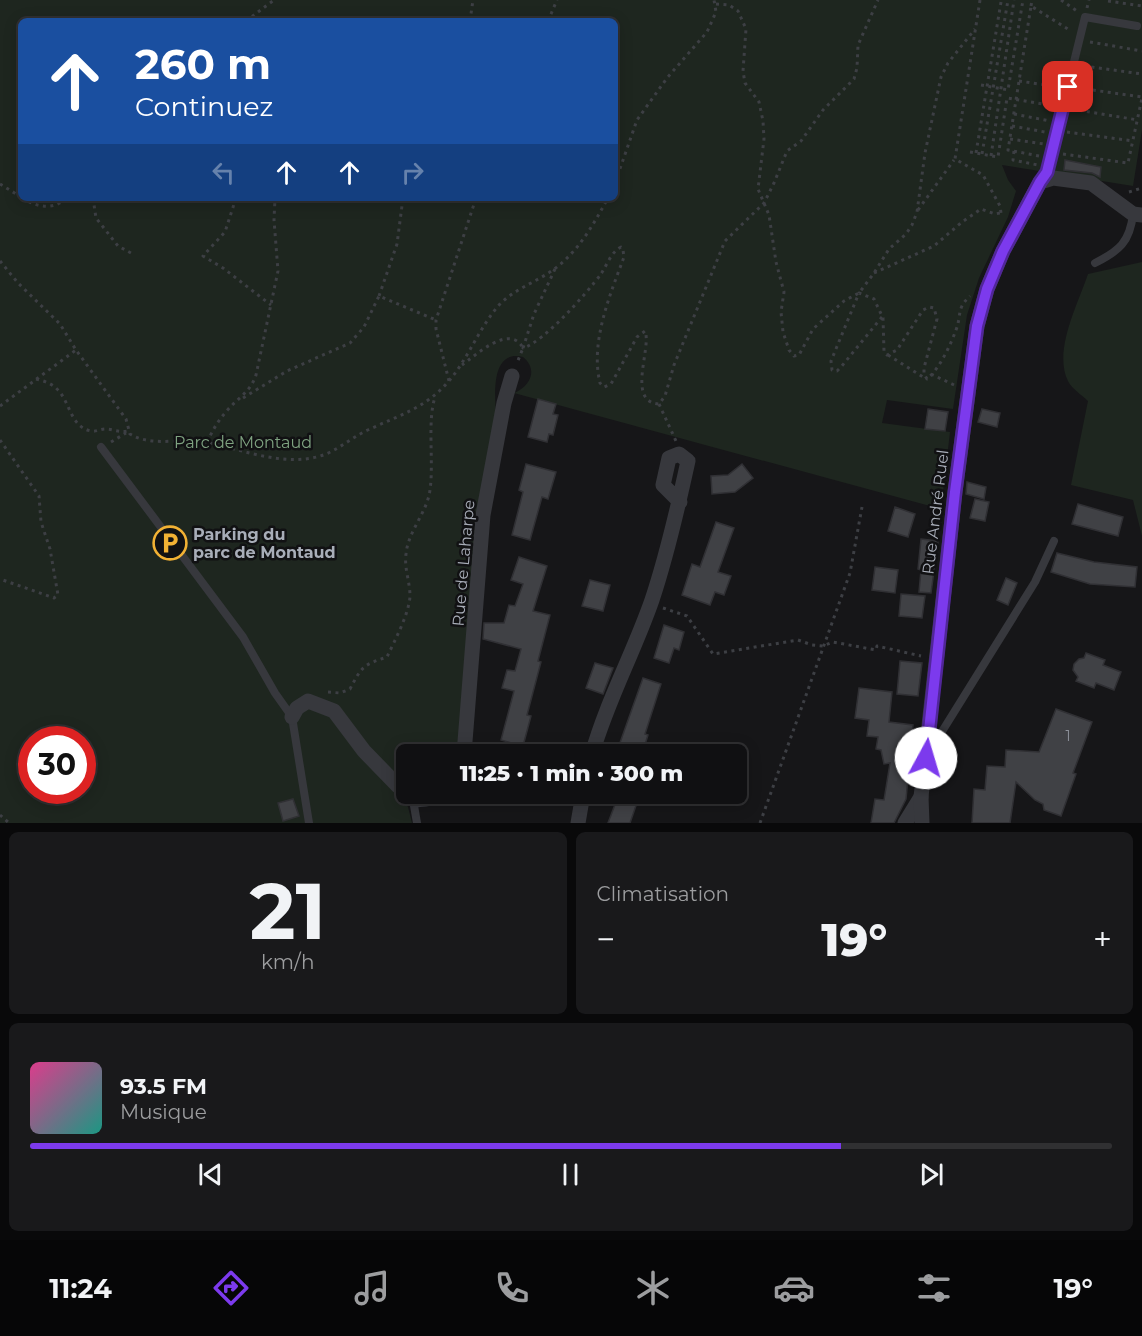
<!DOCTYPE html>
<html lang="fr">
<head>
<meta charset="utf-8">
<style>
	:root { --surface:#101012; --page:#19191b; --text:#f1f3f6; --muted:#9c9d9f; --line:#303032; --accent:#7c3aed }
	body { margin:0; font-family:Montserrat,sans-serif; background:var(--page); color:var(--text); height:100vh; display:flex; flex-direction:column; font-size:22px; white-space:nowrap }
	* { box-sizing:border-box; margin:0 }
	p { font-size:20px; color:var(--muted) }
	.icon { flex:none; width:33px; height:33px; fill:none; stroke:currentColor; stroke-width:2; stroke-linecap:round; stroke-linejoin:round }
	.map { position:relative; height:823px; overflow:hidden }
	.side { display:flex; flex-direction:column; gap:9px; padding:9px; background:#09090a; flex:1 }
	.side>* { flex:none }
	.banner { position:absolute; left:18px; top:18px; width:600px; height:183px; border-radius:9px; box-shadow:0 3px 15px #0003,0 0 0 2px var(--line); background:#1a4fa0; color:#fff; overflow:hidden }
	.speed { position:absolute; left:18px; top:726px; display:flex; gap:12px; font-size:30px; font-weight:700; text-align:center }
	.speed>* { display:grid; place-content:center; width:78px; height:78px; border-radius:50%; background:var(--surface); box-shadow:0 3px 15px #0003,0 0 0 2px var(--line); line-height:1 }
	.speed .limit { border:9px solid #d22; background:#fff; color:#111 }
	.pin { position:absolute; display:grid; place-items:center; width:51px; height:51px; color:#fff; margin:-26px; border-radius:12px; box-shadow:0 3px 9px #0006 }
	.me { position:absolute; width:66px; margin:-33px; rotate:6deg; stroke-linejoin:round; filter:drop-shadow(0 0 4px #0008) }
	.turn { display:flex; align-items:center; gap:21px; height:126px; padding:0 18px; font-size:27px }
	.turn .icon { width:78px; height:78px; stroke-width:2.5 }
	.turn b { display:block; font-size:42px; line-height:51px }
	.lanes { display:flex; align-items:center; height:57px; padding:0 18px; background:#0003; justify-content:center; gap:30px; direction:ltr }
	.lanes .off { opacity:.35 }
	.big { font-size:45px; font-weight:800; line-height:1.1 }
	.side .tile { flex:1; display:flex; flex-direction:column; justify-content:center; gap:9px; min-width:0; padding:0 21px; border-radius:9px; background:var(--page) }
	.side .dial { align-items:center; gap:0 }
	.dial b { font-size:78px; line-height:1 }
	.song { display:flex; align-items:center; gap:18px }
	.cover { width:72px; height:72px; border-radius:9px; background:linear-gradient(135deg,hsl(330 70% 55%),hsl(170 70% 35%)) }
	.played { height:6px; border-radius:3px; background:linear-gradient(90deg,var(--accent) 75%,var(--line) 75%) }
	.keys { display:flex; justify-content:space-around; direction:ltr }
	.heat { display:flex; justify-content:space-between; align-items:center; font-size:33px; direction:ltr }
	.side .tiles { flex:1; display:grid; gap:9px; grid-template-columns:1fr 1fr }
	.tile:last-child { grid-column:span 2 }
	.trip { position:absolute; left:396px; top:744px; width:351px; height:60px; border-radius:9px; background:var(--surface); box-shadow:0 3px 15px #0003,0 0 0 2px var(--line); font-weight:800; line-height:60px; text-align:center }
	.tab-bar { display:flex; height:96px; justify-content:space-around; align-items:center; background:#060607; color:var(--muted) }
	.tab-bar .icon { width:42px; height:42px }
	.tab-bar .current { color:var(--accent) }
	.tab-bar b { font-size:27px; color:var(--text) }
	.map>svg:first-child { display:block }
</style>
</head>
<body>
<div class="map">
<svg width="1142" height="823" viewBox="0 0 1142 823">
	<rect width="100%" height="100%" fill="#161618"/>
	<!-- green -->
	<g fill="#1e261f" fill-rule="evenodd">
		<path d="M0 0H1142V130L1133 186 1002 165 1008 180 1016 191 1008 217 979 278 967 315 953 409 887 400 882 423 950 432 941 509 514 393C531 386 538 369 523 357 490 349 495 396 496 416L457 754H406V787L399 793 408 807 412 823H0ZM21 21H615V198H21ZM32 740H82V790H32Z"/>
		<path d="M1142 262V536L1133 500 1071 485 1088 401C1082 395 1072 389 1068 381 1053 351 1078 304 1088 274Z"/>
	</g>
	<!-- building -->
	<g fill="#404145" stroke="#303034" stroke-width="1.5">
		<polygon points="1065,160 1101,167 1100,177 1092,173 1064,170"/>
		<polygon points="538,399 556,404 553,414 558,415 553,435 549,434 547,442 528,437"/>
		<polygon points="928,409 948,412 945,431 925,429"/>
		<polygon points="982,409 1000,413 997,427 978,422"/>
		<polygon points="526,464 556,472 548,499 542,497 530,540 512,535 523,492 519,490"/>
		<polygon points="742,464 753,478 735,492 712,494 711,476 728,475"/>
		<polygon points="967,482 986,487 984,499 966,494"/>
		<polygon points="975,499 989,502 985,521 970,518"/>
		<polygon points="1078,504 1123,517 1118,536 1072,524"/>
		<polygon points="895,507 915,514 908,537 888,531"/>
		<polygon points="716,522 734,528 718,572 731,576 724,595 715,592 710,605 682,595 692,564 700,567"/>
		<polygon points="921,539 938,541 931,593 919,592 921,570 918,569"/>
		<polygon points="1057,553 1094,562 1137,567 1135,587 1090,584 1051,572"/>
		<polygon points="519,557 547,566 533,611 550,615 538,661 541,662 527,715 531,716 523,746 501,740 514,691 502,688 507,670 515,671 521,649 483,639 484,623 504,623 509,605 515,606 523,584 511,580"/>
		<polygon points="875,567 898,570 895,593 872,590"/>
		<polygon points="1006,578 1017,583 1008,605 997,600"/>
		<polygon points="590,580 610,585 603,611 582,606"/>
		<polygon points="901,594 925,596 922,618 899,616"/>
		<polygon points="664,625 684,632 679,650 674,648 669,663 654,658"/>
		<polygon points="1086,653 1105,660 1103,665 1121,672 1114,690 1096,683 1094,688 1076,681 1078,677 1073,670 1074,664 1079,659 1084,658"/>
		<polygon points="900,661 922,663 918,696 897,694"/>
		<polygon points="595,663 613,668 603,694 586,688"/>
		<polygon points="643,678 661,684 645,734 648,735 643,751 640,750 639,754 616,754"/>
		<polygon points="859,688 892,692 889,722 913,725 906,799 894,823 871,823 875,799 884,800 890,763 884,764 881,750 876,749 878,737 867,736 869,720 855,718"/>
		<polygon points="1056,709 1092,722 1073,773 1076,774 1061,816 1044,810 1043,804 1035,800 1016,782 1010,823 972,823 974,789 985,790 987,766 1005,767 1006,750 1039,752"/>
		<polygon points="619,794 640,794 630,823 608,823"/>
		<polygon points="293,799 299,816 283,821 278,803"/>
	</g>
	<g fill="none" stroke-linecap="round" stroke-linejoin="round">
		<!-- path -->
		<g stroke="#3d3f44" stroke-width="3" stroke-dasharray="3 4.5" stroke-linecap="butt">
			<polyline points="980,0 955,159 983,175 1000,206 1001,213"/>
			<polyline points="1061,0 1077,11"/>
			<polyline points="1108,1 1142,6"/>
			<polyline points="716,4 729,5 738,11 746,29 743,71 745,83 759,102 763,121 764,139 758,189 769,215 776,262 784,292 781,312 783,332 789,350 794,356 799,355 813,329 844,301 859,293 874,273 889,249 906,234 912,225 917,212 925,153 941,77 948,63 975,29"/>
			<polyline points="1031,6 1032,0"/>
			<polyline points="1087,8 1089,0"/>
			<polyline points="246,21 274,0"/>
			<polyline points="470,21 473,0"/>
			<polyline points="548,21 557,0"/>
			<polyline points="1090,42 1142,51"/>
			<polyline points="1084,66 1142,74"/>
			<polyline points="1019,81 1059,87"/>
			<polyline points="981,85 1008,90 1023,0"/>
			<polyline points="1078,88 1142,97"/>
			<polyline points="1072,109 1138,120"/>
			<polyline points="1014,114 1050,121"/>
			<polyline points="1012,126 1045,132"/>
			<polyline points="1067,132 1133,141"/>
			<polyline points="1010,139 1044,144"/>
			<polyline points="1014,151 1013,160 1038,165"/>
			<polyline points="970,152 998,157 1007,98 1054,106"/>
			<polyline points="976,153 1001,2"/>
			<polyline points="982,154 1008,0"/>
			<polyline points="1063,154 1128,163 1142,98"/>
			<polyline points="991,156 1014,0"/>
			<polyline points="1039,156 1008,150 1031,6 1071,31"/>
			<polyline points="615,183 637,120 667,78 707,32 716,12 714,0"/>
			<polyline points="0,184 21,197"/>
			<polyline points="1129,192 1142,188"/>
			<path d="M22 198C37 207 53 211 66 198"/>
			<polyline points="93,198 96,218 118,246 131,253"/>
			<polyline points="236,198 225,232 203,256 223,268 271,305"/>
			<polyline points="918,210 954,160"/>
			<path d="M0 261 18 283 60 324 76 350 126 419 130 434C153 448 182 437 206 442 244 450 288 469 326 454 342 447 354 436 370 429 398 416 425 408 447 383 468 360 479 327 500 304 515 289 536 282 553 270 579 251 593 225 608 198"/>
			<path d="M555 269 534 314 523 348C544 342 587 293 601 274 607 265 611 252 621 247L623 250 624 257C610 295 590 342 600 383L604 387 611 384 637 337 645 331C652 348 626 402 659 404L665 396 674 365 725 241 764 203 774 183 787 151 801 141 823 110 854 79 857 68 858 45 878 0"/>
			<polyline points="874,273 934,246 962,222 981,209 995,214 1000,213"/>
			<polyline points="379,296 397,244 403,198"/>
			<path d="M882 317 841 367 837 371 832 370 831 361 859 293 874 299 883 318 884 351 887 355 897 350 923 310 929 307 934 308 937 319 924 368V374L927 379C940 368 950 346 956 330 962 314 956 309 970 296"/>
			<polyline points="888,355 923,377"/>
			<path d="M462 365C476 355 510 323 523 348L517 363"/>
			<polyline points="931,374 954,385"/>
			<path d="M36 379C44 381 51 383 57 389 70 401 70 427 91 431 96 432 100 429 105 429 113 429 119 433 128 431"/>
			<polyline points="449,381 436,329 436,320 476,198"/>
			<polyline points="243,398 287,371 350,343 364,327 379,296 436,320"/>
			<polyline points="659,404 676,441"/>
			<polyline points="0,406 76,350"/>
			<polyline points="0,440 39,496 41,522 50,549 58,595 54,598 0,579"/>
			<polyline points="111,442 126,433"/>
			<path d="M207 442C212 432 217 422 225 413 236 399 250 393 256 375L278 271 274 220 275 198"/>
			<polyline points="663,608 687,616 713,654 798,640 812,645 823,646 833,642 876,650 877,646 921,656"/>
			<path d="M328 692 340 693 350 689C362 666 363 665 387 657 395 640 409 614 410 596 410 582 404 568 406 554 408 531 427 513 430 490 434 461 427 422 435 397"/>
			<polyline points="0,815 9,823"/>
			<polyline points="760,823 850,573 862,507"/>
		</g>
		<!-- service -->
		<g stroke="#37383d" stroke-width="8">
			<polyline points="1042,178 1047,172 1085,17 1137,26"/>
			<path d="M1095 263C1119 251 1130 242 1133 214"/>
			<polyline points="101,447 243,637 275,693 292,717 309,823"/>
			<polyline points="928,754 1035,582 1054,541"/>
			<polyline points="412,794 417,823"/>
			<path d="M413 803C427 804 438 801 450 794"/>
		</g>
		<!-- minor -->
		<g stroke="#37383d" stroke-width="15">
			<polyline points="292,717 297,708 308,701 334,711 364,751 398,786 406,790"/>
			<polyline points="464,754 483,515 504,403 512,376"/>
			<path d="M592 754C607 701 634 652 652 600 667 555 678 507 688 461L679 454 669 458 663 485 680 502"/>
			<polyline points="578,823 583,794"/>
			<polyline points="905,823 921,797"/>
			<polyline points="922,823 921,797 955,492 977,326 987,289 1003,251 1040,182 1053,178 1091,183 1133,214 1142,215"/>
		</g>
	</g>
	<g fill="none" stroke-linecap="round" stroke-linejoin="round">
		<defs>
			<polyline id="route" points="926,758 955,492 977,326 987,289 1003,251 1040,182 1047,172 1068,87"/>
		</defs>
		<!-- route casing -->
		<use href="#route" stroke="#51269a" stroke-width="15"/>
		<!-- route -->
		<use href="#route" stroke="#7c3aed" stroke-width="10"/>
	</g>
	<!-- icons -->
	<defs>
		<symbol id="parking-ring" viewBox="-11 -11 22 22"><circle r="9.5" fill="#111113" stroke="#f2b134" stroke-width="1.5"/><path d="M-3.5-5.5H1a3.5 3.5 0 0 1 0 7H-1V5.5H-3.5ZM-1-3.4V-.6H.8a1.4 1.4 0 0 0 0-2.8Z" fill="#f2b134"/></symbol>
	</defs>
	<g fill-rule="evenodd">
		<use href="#parking-ring" x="151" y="524" width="38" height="38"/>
	</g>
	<g text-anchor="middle" stroke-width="5" stroke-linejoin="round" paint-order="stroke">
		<!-- number labels -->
		<g font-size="14" fill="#8e929b">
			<text x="1068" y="741">1</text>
		</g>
		<!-- park labels -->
		<g font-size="16" fill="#7fa381" stroke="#111113">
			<text x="243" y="448">Parc de Montaud</text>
		</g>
		<!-- street labels -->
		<g font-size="16" fill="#a8adb8" stroke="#111113">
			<text transform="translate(935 512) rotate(-83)" y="6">Rue André Ruel</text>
			<text transform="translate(463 563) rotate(-85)" y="6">Rue de Laharpe</text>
		</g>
		<!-- poi labels -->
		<g font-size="16" font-weight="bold" fill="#a8adb8" stroke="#111113" text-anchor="start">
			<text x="193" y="540">Parking du<tspan x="193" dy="18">parc de Montaud</tspan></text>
		</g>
	</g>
</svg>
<div class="speed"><div class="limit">30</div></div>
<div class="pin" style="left:1068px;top:87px;background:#d93025"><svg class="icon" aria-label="arrive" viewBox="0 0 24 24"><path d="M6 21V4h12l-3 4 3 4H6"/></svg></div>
<svg class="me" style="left:926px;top:758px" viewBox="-20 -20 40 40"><circle r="19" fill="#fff"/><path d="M0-13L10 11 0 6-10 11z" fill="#7c3aed"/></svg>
<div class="trip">11:25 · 1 min · 300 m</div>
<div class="banner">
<div class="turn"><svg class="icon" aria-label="ahead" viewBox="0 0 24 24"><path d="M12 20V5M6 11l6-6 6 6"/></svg><div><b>260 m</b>Continuez</div></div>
<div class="lanes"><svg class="icon off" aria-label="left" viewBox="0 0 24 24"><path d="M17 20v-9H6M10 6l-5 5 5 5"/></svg><svg class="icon" aria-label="ahead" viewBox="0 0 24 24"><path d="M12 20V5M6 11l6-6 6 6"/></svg><svg class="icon" aria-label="ahead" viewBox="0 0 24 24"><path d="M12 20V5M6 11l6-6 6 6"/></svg><svg class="icon off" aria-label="right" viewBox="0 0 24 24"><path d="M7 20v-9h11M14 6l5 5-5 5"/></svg></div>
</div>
</div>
<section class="side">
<div class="tiles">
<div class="tile dial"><b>21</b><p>km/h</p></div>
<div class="tile"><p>Climatisation</p>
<div class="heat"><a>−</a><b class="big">19°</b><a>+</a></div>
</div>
<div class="tile">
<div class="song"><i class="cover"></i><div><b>93.5 FM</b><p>Musique</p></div></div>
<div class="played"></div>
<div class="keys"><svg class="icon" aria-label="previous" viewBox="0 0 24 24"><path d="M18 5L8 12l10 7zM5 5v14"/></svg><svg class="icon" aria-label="pause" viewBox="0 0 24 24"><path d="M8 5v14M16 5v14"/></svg><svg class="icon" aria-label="next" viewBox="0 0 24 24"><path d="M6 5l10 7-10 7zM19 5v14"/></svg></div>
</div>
</div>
</section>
<nav class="tab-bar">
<b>11:24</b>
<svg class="icon current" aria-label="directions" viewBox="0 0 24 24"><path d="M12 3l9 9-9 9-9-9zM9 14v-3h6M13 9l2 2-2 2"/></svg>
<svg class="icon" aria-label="music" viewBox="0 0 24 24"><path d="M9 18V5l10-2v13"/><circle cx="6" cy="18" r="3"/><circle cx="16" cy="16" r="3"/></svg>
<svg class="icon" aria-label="phone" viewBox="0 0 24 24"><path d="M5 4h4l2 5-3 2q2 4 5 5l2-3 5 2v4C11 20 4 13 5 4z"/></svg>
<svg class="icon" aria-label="climate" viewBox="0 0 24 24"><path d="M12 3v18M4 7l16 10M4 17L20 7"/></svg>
<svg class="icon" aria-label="car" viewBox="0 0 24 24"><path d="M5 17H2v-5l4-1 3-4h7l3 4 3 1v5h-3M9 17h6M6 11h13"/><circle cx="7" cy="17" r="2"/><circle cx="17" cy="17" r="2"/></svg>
<svg class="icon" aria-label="filters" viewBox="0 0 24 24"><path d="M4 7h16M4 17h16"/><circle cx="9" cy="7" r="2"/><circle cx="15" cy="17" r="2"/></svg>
<b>19°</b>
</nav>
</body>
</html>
